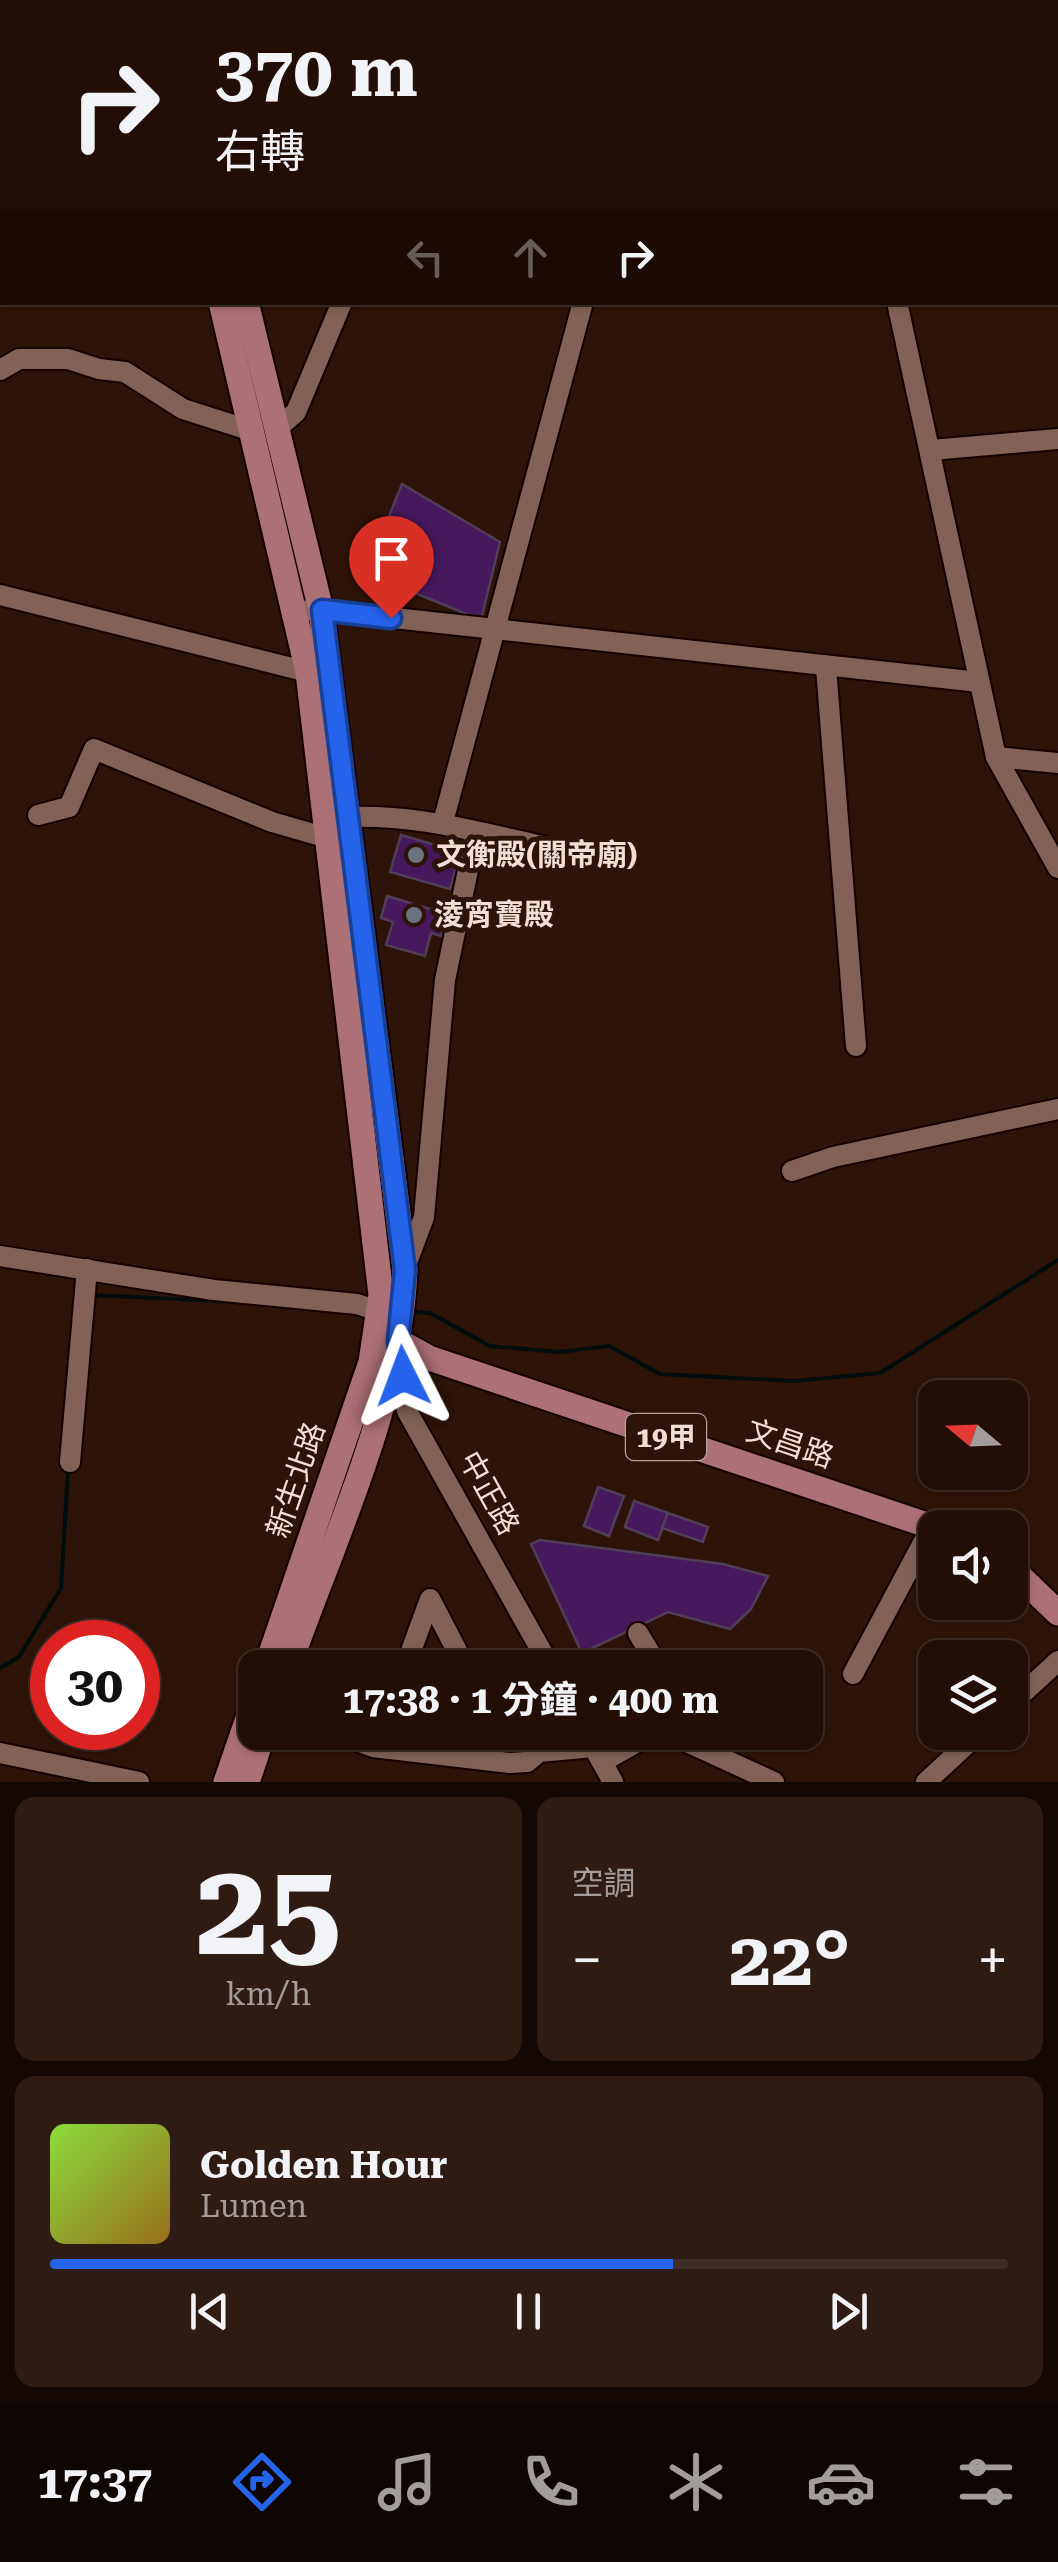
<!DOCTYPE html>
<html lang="zh-TW">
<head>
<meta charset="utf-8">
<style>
	:root { --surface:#220e06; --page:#2e1c14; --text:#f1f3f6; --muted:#a29c9b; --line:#3f2e28; --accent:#2563eb }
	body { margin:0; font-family:"Roboto Serif","Noto Sans TC",serif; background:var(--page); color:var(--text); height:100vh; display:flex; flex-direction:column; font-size:38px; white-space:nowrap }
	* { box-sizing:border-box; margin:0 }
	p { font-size:32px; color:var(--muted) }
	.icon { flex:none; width:55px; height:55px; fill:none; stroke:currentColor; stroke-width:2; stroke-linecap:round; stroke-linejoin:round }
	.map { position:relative; height:1782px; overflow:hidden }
	.sheet { display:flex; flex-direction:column; gap:15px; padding:15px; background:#130803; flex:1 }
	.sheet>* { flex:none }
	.top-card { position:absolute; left:0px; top:0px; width:1060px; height:305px; box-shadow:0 2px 8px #0004,0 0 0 2px var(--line); background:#220e06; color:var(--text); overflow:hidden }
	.needle { width:65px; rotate:289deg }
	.fabs { position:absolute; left:918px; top:1380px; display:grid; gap:20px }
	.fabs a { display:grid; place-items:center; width:110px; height:110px; border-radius:20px; background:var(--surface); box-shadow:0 2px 8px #0004,0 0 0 2px var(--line); font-size:50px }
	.speed { position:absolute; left:30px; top:1620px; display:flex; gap:20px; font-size:50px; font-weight:700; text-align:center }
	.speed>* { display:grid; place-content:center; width:130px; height:130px; border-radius:50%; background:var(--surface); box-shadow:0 2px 8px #0004,0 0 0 2px var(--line); line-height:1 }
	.speed .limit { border:15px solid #d22; background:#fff; color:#111 }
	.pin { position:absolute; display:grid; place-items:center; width:85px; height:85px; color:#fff; margin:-102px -42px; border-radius:50% 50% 50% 0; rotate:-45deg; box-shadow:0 0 10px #0007 }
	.pin .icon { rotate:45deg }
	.me { position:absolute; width:110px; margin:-55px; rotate:357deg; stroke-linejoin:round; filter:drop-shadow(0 0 8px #0008) }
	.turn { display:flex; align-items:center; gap:35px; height:210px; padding:0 50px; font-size:45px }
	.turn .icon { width:130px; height:130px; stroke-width:2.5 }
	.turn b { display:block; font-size:70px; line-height:85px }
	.lanes { display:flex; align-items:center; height:95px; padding:0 50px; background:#0003; justify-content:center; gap:50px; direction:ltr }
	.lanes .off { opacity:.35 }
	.big { font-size:75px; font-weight:700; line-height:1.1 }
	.sheet .widget { flex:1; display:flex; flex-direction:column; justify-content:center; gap:15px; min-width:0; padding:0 35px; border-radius:20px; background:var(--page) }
	.sheet .dial { align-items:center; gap:0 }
	.dial b { font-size:130px; line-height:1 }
	.song { display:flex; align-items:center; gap:30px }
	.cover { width:120px; height:120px; border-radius:15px; background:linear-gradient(135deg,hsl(90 70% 55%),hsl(40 70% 35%)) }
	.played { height:10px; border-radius:5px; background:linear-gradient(90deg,var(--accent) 65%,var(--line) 65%) }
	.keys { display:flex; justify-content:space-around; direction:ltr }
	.heat { display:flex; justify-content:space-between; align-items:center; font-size:55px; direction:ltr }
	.sheet .tiles { flex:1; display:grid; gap:15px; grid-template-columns:1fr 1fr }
	.widget:last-child { grid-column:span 2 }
	.trip { position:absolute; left:238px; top:1650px; width:585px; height:100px; border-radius:20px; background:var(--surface); box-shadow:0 2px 8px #0004,0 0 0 2px var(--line); font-weight:700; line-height:100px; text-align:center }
	.tab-bar { display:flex; height:160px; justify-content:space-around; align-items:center; background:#0e0602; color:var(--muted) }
	.tab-bar .icon { width:70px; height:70px }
	.tab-bar .active { color:var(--accent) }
	.tab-bar b { font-size:45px; color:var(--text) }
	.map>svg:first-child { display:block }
</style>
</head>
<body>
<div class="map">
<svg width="1058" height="1782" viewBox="0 0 1058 1782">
	<rect width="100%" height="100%" fill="#2e1308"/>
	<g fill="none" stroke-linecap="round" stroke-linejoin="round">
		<!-- stream -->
		<g stroke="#000d0e" stroke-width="4">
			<polyline points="91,1295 241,1302"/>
			<polyline points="413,1312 430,1313 490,1346 559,1352 609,1346 660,1374 795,1381 880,1373 1058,1260"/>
			<polyline points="0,1668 19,1657 61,1588 68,1471"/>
		</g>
	</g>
	<!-- building -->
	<g fill="#48185d" stroke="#4f3e58" stroke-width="2.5">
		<polygon points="402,484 500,542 481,620 366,573"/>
		<polygon points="401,835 460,852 450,889 390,872"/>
		<polygon points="387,896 447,914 441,936 431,933 425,956 386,945 393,922 381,918"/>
		<polygon points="598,1487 624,1496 609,1536 584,1526"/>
		<polygon points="634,1501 668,1513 658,1540 625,1527"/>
		<polygon points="668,1513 708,1527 703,1542 662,1528"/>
		<polygon points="540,1540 723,1564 768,1576 751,1609 730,1629 668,1612 582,1653 531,1544"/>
	</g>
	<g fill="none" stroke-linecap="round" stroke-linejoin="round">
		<defs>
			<g id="minor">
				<polyline points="81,2 83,0"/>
				<polyline points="470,2 471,0"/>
				<polyline points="664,2 665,0"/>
				<polyline points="915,2 916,0"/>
				<polyline points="0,80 2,78"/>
				<polyline points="1058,92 1058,93"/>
				<polyline points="897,302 996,757 1058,868"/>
				<polyline points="0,370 19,359 68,359 99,369 125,372 183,409 252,431"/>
				<polyline points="278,428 296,412 342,302"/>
				<polyline points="931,450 1058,439"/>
				<polyline points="0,595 308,672"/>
				<polyline points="296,611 321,610 979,682"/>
				<polyline points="826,668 856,1046"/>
				<polyline points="996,757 1058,763"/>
				<polyline points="38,815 69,807 94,749 272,822 324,837"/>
				<path d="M333 818C414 811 487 835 565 851"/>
				<polyline points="443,822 583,302"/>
				<polyline points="792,1171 833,1157 1058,1109"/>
				<polyline points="0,1256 214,1290 357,1304 378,1311"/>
				<polyline points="405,1268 424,1217 445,980 476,832"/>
				<polyline points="399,1348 407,1411 551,1668"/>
				<polyline points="70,1462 87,1269"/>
				<polyline points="638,1633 659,1668"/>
				<polyline points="411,1651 430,1599 466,1668"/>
				<polyline points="853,1674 932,1526"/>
				<polyline points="1010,1705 1058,1661"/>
				<polyline points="333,1732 373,1747 510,1763 527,1762 539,1752 593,1747"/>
				<polyline points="585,1732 613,1782"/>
				<polyline points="665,1732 774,1782"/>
				<polyline points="0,1753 139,1782"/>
				<polyline points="602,1762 655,1732"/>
				<polyline points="926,1782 980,1732"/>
			</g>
			<g id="major">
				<polyline points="160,0 161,2"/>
				<polyline points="184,0 184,2"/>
				<polyline points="221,302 308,672 381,1295 371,1362 266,1668"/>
				<path d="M246 302 321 610 405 1269C400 1403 332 1543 288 1668"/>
				<polyline points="389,1328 398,1341 429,1358 936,1528"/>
				<polyline points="1010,1567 1058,1613"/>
				<polyline points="226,1782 255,1698"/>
				<polyline points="247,1782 264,1732"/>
			</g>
		</defs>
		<!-- minor casing -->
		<use href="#minor" stroke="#150100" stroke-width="24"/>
		<!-- major casing -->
		<use href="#major" stroke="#150100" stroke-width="29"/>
		<!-- path -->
		<g stroke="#957d75" stroke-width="2.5" stroke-dasharray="8 5" stroke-linecap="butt">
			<polyline points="709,2 717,1"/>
			<polyline points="836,2 836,0"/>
		</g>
		<!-- minor -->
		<use href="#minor" stroke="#836255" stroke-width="20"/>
		<!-- major -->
		<use href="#major" stroke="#ac7077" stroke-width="25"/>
	</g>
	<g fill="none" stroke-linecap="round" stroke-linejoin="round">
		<defs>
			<polyline id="route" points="391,618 322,610 405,1270 398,1341 403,1376"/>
		</defs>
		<!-- route casing -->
		<use href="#route" stroke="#184099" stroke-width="25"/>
		<!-- route -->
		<use href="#route" stroke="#2563eb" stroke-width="18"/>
	</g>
	<!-- markers -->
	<g fill="#6b7280" stroke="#2e1308" stroke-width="4">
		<circle cx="416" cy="855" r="10"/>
		<circle cx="414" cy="915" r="10"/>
	</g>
	<g text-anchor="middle" stroke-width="10" stroke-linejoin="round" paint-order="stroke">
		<!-- shield labels -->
		<rect fill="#2e1308" stroke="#b7a199" stroke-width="2.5" x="626" y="1414" width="80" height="46" rx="8"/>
		<g font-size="28" font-weight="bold" fill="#f2ded7">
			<text x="666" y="1447">19甲</text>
		</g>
		<!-- poi labels -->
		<g font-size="30" font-weight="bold" fill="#f2ded7" stroke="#2e1308" text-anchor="start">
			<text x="436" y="865">文衡殿(關帝廟)</text>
			<text x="434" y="925">淩宵寶殿</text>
		</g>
		<!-- street labels -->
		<g font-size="30" fill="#f2ded7" stroke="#2e1308">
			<text transform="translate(790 1444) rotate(19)" y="10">文昌路</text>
			<text transform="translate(296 1480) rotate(-71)" y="10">新生北路</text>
			<text transform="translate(489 1493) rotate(61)" y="10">中正路</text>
		</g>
	</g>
</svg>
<div class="fabs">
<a><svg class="needle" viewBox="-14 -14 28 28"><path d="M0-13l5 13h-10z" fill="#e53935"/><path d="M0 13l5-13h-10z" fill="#a29c9b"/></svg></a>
<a><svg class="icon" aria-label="sound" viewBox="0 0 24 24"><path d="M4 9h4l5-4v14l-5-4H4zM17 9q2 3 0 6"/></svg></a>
<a><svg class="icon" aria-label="layers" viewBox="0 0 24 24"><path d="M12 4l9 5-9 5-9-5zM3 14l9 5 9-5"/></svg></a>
</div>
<div class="speed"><div class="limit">30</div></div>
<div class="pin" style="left:391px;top:618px;background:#d93025"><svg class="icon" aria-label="arrive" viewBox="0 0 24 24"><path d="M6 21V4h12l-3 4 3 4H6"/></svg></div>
<svg class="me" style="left:403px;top:1376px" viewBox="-20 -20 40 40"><path d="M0-17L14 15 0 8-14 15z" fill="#2563eb" stroke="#fff" stroke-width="4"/></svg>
<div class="trip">17:38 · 1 分鐘 · 400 m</div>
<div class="top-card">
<div class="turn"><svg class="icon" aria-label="right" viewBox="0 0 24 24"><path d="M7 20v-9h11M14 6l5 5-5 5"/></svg><div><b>370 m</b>右轉</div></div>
<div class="lanes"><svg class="icon off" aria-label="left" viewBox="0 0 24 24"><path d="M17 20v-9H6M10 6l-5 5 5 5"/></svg><svg class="icon off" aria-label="ahead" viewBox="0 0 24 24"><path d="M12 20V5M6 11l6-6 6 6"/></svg><svg class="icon" aria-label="right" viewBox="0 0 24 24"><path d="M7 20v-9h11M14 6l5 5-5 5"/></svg></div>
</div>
</div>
<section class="sheet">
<div class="tiles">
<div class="widget dial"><b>25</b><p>km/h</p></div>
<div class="widget"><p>空調</p>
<div class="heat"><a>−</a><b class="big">22°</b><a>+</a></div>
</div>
<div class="widget">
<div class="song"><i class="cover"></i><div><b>Golden Hour</b><p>Lumen</p></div></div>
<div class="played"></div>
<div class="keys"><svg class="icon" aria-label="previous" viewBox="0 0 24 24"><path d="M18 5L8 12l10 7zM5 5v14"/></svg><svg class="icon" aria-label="pause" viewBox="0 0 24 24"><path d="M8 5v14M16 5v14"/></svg><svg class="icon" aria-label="next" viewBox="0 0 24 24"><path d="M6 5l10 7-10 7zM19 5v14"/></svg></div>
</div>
</div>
</section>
<nav class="tab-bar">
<b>17:37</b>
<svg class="icon active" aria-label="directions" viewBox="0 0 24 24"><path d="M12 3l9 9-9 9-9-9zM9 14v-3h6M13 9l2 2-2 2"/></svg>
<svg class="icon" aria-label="music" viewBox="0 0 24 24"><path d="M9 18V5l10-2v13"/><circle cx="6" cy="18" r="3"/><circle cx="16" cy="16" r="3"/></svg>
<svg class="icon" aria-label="phone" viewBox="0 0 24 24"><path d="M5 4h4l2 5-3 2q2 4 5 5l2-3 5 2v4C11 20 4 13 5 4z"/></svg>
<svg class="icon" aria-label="climate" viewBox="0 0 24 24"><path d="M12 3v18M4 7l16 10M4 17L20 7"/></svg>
<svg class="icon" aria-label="car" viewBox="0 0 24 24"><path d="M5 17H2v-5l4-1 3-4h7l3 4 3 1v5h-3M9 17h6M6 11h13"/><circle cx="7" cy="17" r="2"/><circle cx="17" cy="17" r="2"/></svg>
<svg class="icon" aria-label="filters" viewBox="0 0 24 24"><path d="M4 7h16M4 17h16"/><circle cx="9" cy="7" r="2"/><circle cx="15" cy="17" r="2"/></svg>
</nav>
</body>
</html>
